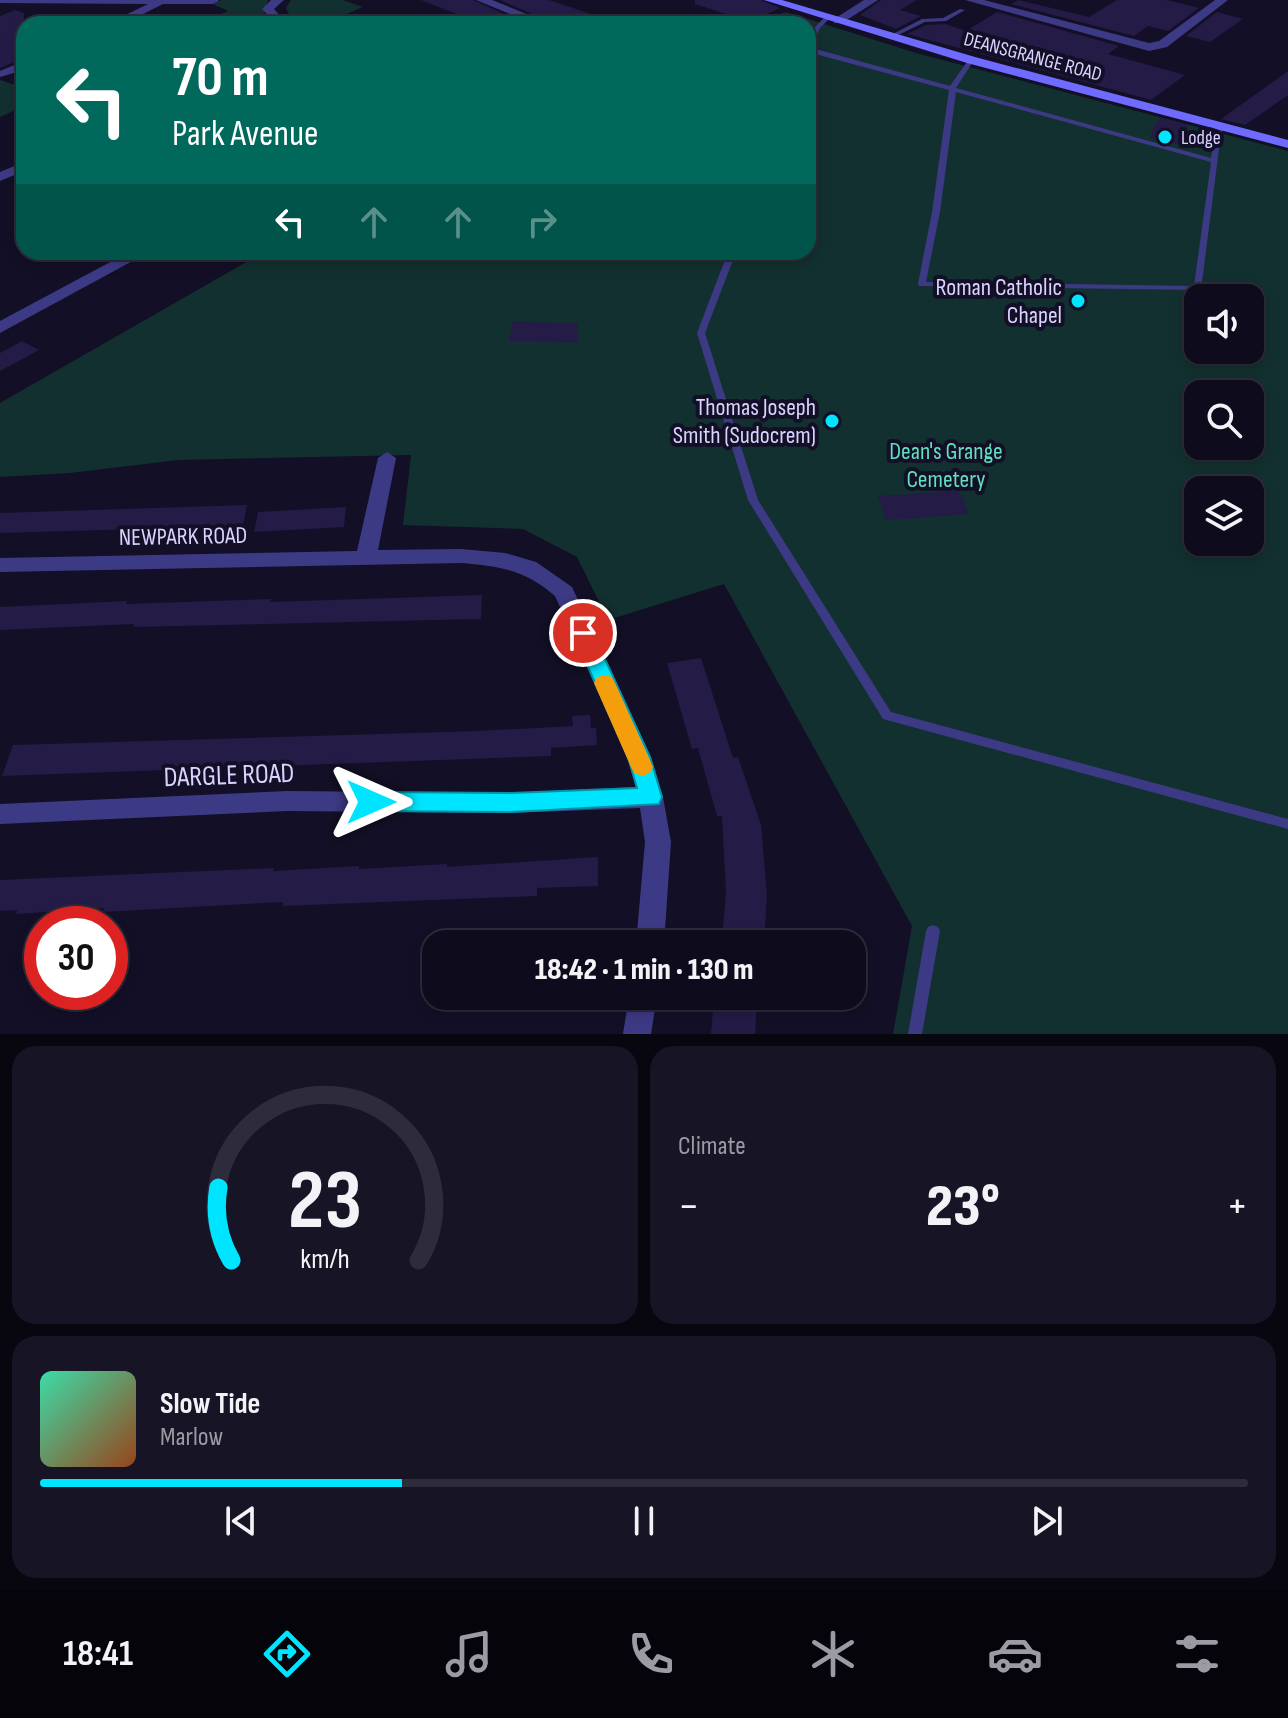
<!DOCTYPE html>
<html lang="en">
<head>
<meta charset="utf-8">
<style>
	:root { --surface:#0e0b1c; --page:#171425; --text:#f1f3f6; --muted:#9b9ba3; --line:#2e2b3b; --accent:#00e5ff }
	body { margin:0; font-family:"Sofia Sans Condensed",sans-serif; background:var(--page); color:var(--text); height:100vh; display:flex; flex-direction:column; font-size:30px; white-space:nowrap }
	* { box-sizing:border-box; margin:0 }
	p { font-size:26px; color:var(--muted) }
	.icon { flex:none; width:44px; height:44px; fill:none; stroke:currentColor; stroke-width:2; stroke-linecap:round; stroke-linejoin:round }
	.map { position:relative; height:1034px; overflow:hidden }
	.details { display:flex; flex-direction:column; gap:12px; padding:12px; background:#08060f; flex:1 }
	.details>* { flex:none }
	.top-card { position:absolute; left:16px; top:16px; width:800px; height:244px; border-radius:24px; box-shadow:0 4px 12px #0003,0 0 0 2px var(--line); background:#00695c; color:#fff; overflow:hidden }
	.tools { position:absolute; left:1184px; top:284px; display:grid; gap:16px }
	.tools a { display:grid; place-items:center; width:80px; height:80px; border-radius:16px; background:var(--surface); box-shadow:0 4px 12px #0003,0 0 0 2px var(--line); font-size:40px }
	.speed { position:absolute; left:24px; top:906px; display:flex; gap:16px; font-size:40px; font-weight:700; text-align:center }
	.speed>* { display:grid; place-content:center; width:104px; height:104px; border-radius:50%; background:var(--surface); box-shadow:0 4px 12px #0003,0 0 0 2px var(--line); line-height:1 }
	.speed .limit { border:12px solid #d22; background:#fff; color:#111 }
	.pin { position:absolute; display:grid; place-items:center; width:68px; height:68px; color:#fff; margin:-34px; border:4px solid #fff; border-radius:50%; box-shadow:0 2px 8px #0007 }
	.me { position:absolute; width:88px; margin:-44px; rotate:90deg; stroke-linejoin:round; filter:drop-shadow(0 0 6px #0008) }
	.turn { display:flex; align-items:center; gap:28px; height:168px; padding:0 24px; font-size:36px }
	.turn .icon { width:104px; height:104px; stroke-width:2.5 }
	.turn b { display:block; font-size:56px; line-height:68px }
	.lanes { display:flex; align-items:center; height:76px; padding:0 24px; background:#0003; justify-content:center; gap:40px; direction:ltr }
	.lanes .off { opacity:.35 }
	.big { font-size:60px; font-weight:800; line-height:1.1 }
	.details .widget { flex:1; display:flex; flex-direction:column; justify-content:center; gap:12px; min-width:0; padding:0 28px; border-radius:24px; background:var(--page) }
	.details .dial { align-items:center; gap:0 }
	.dial svg { height:208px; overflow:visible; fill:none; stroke:var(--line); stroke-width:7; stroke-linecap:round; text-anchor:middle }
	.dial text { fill:var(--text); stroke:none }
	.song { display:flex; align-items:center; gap:24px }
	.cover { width:96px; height:96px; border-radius:12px; background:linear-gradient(135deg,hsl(160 70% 55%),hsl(20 70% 35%)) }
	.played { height:8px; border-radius:4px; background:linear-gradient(90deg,var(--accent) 30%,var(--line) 30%) }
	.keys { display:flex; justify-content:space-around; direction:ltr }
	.heat { display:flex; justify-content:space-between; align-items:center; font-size:44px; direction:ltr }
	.details .tiles { flex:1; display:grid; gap:12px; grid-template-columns:1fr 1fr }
	.widget:last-child { grid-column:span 2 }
	.trip { position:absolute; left:422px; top:930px; width:444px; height:80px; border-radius:24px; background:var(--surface); box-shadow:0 4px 12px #0003,0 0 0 2px var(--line); font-weight:800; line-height:80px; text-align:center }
	.dock { display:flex; height:128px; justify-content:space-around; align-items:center; background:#06040b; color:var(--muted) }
	.dock .icon { width:56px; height:56px }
	.dock .active { color:var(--accent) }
	.dock b { font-size:36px; color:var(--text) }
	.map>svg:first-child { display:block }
</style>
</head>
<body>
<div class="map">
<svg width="1288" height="1034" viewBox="0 0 1288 1034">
	<rect width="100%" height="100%" fill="#130f26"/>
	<!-- green -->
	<g fill="#12302f" fill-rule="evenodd">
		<polygon points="222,0 268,0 264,13 274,24 200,24 228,11 213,4"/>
		<path d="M291 0H343L363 7C342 15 298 40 286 8Z"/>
		<path d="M786 12 916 53 1288 151V1034H893L912 926 724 584 608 620 577 557 523 529 403 525 411 455 178 460 70 473 0 477V403L264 252H808V24H749ZM1198 298H1250V350H1198ZM1198 394H1250V446H1198ZM1198 490H1250V542H1198Z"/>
		<polygon points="0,80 24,88 24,106 0,117"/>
	</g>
	<!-- building -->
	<g fill="#241b47">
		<polygon points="421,0 473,0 526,24 481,24"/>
		<polygon points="500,0 549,0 612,21 612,24 554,24"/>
		<polygon points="695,0 761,0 780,8 750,22 695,4"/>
		<polygon points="881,0 917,0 900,10 921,16 896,29 860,15"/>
		<polygon points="1018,0 1089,17 1117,0 1167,0 1199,8 1168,31 1148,26 1134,36 1011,4"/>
		<polygon points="15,10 24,13 24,58 0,68 0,16"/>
		<polygon points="997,12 1119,46 1108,54 1185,75 1151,100 907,34 926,25 945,24 966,31"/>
		<polygon points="1217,12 1243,19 1210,42 1186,36"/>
		<polygon points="1288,71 1288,95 1245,125 1221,119"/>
		<polygon points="1162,118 1188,125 1183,143 1176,144 1150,137 1155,124"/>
		<polygon points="512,322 578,323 577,342 509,341"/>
		<polygon points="22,341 39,350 0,371 0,353"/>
		<polygon points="959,491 969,514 886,520 878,496"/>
		<polygon points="247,505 243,526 0,533 0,513"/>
		<polygon points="346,507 344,527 254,532 258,512"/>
		<polygon points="482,595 481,619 133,627 134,624 0,630 0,607 127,601 126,604 271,599 270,602"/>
		<polygon points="701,658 733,758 738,757 761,825 767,895 764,942 722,938 726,893 722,816 717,816 698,748 692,749 667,663"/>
		<polygon points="590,715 591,728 596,728 597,745 551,748 551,756 2,776 13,745 478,731 573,726 572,716"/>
		<polygon points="598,857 598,886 537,888 537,896 283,906 283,902 103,912 104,908 16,914 17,910 0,911 0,880 274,868 273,871 359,866 359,869 447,864 447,867"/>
		<polygon points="714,999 757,1003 755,1034 711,1034"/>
	</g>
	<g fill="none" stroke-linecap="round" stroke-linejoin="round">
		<!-- service -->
		<g fill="#3d3a85" fill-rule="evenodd">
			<polygon points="960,9 965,10 946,21 925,22 892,38 887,37 922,19 943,18"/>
			<path d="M827 16 830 18 820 28 812 48 950 86 969 59H973L974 60 956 88 1211 158 1215 132 1221 126H1225L1226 127 1221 133 1201 290 919 286 918 284 932 212 949 90 808 52C808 36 814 25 827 16ZM956 92 1211 162 1194 286 926 282 940 212Z"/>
			<polygon points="728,252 736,252 705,333 758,500 891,712 1288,819 1288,829 883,719 748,500 697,333"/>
			<polygon points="933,925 938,927 940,931 922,1034 908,1034 926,931 928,927"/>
		</g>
		<!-- minor -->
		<g fill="#3d3a85" fill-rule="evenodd">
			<polygon points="0,0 218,0 219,1 213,4 163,4 123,24 107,24 148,4 0,3"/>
			<polygon points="271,0 284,0 274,9 288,24 276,24 262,9"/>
			<polygon points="476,0 492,0 551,24 534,24"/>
			<polygon points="864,0 878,0 842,23 834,23 834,19"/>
			<polygon points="965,0 984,0 1149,43 1159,41 1215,0 1228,0 1167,47 1149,51"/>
			<polygon points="24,61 24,70 0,77 0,71"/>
			<polygon points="24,162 24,171 0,181 0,172"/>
			<polygon points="129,252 149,252 0,333 0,321"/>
			<path d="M387 452 396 458 378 550 461 549 505 553 536 562 572 587 651 757 663 797 671 842 664 944H636L645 842 640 808 511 813 287 811 0 824V804L287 791 511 793 636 787 627 757 555 596C526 570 499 566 461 563L0 572V558L357 551 378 458Z"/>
			<polygon points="629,996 657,996 651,1034 623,1034"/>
		</g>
		<!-- secondary -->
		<polygon fill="#6f6bff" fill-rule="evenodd" points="764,0 782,0 975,57 1288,140 1288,148 967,63"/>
	</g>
	<!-- route -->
	<polygon fill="#00e5ff" stroke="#0095a6" stroke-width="2" points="583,626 590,628 593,633 650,757 662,797 659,804 511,812 371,811 363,808 360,802 363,795 371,792 511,793 637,788 628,757 573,633 576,628"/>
	<!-- slow -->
	<polygon fill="#f59e0b" points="605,675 612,677 615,683 653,767 650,773 642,776 634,773 631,767 594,683 597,677"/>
	<!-- markers -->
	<g fill="#00e5ff" stroke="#130f26" stroke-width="3">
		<circle cx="1165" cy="137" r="8"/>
		<circle cx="1078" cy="301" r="8"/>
		<circle cx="832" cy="421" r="8"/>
	</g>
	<g text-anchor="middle" stroke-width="8" stroke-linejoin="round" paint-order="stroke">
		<!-- far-street labels -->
		<g font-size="20" fill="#d9d4ff" stroke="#130f26">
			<text transform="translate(1033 56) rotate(15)" y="7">DEANSGRANGE ROAD</text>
		</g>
		<!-- far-poi labels -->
		<g font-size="20" fill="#d9d4ff" stroke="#130f26" text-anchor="start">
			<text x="1181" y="144">Lodge</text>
		</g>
		<!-- poi labels -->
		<g font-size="24" fill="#d9d4ff" stroke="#130f26" text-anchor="end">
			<text x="1062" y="295">Roman Catholic<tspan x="1062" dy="28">Chapel</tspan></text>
			<text x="816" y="415">Thomas Joseph<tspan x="816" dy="28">Smith (Sudocrem)</tspan></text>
		</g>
		<!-- park labels -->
		<g font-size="24" fill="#5fe0c0" stroke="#130f26">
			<text x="946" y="459">Dean's Grange<tspan x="946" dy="28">Cemetery</tspan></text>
		</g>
		<!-- street labels -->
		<g font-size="24" fill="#d9d4ff" stroke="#130f26">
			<text transform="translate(183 536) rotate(-1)" y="8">NEWPARK ROAD</text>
		</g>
		<!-- near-street labels -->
		<g font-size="28" fill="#d9d4ff" stroke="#130f26">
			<text transform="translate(229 774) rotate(-2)" y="10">DARGLE ROAD</text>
		</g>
	</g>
</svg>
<div class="tools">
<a><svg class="icon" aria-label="sound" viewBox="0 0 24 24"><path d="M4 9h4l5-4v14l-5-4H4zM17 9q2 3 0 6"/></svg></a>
<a><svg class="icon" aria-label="search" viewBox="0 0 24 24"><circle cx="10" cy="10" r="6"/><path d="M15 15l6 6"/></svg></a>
<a><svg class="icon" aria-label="layers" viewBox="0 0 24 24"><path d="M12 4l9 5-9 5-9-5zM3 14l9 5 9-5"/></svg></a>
</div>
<div class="speed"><div class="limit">30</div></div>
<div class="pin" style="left:583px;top:633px;background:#d93025"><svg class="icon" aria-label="arrive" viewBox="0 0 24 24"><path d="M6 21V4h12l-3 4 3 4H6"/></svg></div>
<svg class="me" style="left:371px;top:802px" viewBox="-20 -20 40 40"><path d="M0-17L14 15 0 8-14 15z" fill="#00e5ff" stroke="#fff" stroke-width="4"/></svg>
<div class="trip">18:42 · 1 min · 130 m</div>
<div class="top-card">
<div class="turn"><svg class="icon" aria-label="left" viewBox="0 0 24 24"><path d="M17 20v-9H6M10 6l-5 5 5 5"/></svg><div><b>70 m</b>Park Avenue</div></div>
<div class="lanes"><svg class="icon" aria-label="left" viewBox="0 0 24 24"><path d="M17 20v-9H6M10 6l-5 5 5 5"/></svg><svg class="icon off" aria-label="ahead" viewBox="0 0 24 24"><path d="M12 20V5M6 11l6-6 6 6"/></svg><svg class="icon off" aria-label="ahead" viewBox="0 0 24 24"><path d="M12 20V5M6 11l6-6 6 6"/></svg><svg class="icon off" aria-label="right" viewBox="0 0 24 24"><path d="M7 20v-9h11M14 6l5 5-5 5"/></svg></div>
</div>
</div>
<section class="details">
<div class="tiles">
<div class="widget dial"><svg viewBox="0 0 100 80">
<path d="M14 69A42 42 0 1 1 86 69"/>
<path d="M14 69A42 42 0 0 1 9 41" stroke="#00e5ff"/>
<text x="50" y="56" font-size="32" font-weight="700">23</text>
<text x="50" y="72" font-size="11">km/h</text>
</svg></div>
<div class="widget"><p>Climate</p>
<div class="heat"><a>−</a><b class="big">23°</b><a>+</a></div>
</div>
<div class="widget">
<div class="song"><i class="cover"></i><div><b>Slow Tide</b><p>Marlow</p></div></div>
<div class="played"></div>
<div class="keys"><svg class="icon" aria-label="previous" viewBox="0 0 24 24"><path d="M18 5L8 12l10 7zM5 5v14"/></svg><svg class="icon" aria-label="pause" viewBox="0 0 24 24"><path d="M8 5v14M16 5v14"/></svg><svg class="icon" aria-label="next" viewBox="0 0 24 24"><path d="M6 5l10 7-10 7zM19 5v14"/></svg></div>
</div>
</div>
</section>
<nav class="dock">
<b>18:41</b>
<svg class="icon active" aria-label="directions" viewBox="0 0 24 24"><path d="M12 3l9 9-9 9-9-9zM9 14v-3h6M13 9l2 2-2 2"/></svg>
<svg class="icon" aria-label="music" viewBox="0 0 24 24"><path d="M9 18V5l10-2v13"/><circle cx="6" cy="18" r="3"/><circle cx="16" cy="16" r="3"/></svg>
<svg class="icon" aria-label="phone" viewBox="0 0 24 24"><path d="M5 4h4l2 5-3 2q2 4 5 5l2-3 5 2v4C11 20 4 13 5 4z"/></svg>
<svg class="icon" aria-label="climate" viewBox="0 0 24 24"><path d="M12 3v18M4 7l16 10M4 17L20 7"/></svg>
<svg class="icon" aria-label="car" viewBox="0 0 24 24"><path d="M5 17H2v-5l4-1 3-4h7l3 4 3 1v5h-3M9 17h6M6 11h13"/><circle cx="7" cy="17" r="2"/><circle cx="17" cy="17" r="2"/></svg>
<svg class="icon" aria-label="filters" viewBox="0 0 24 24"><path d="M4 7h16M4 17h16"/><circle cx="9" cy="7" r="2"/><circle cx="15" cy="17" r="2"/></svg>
</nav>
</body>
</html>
